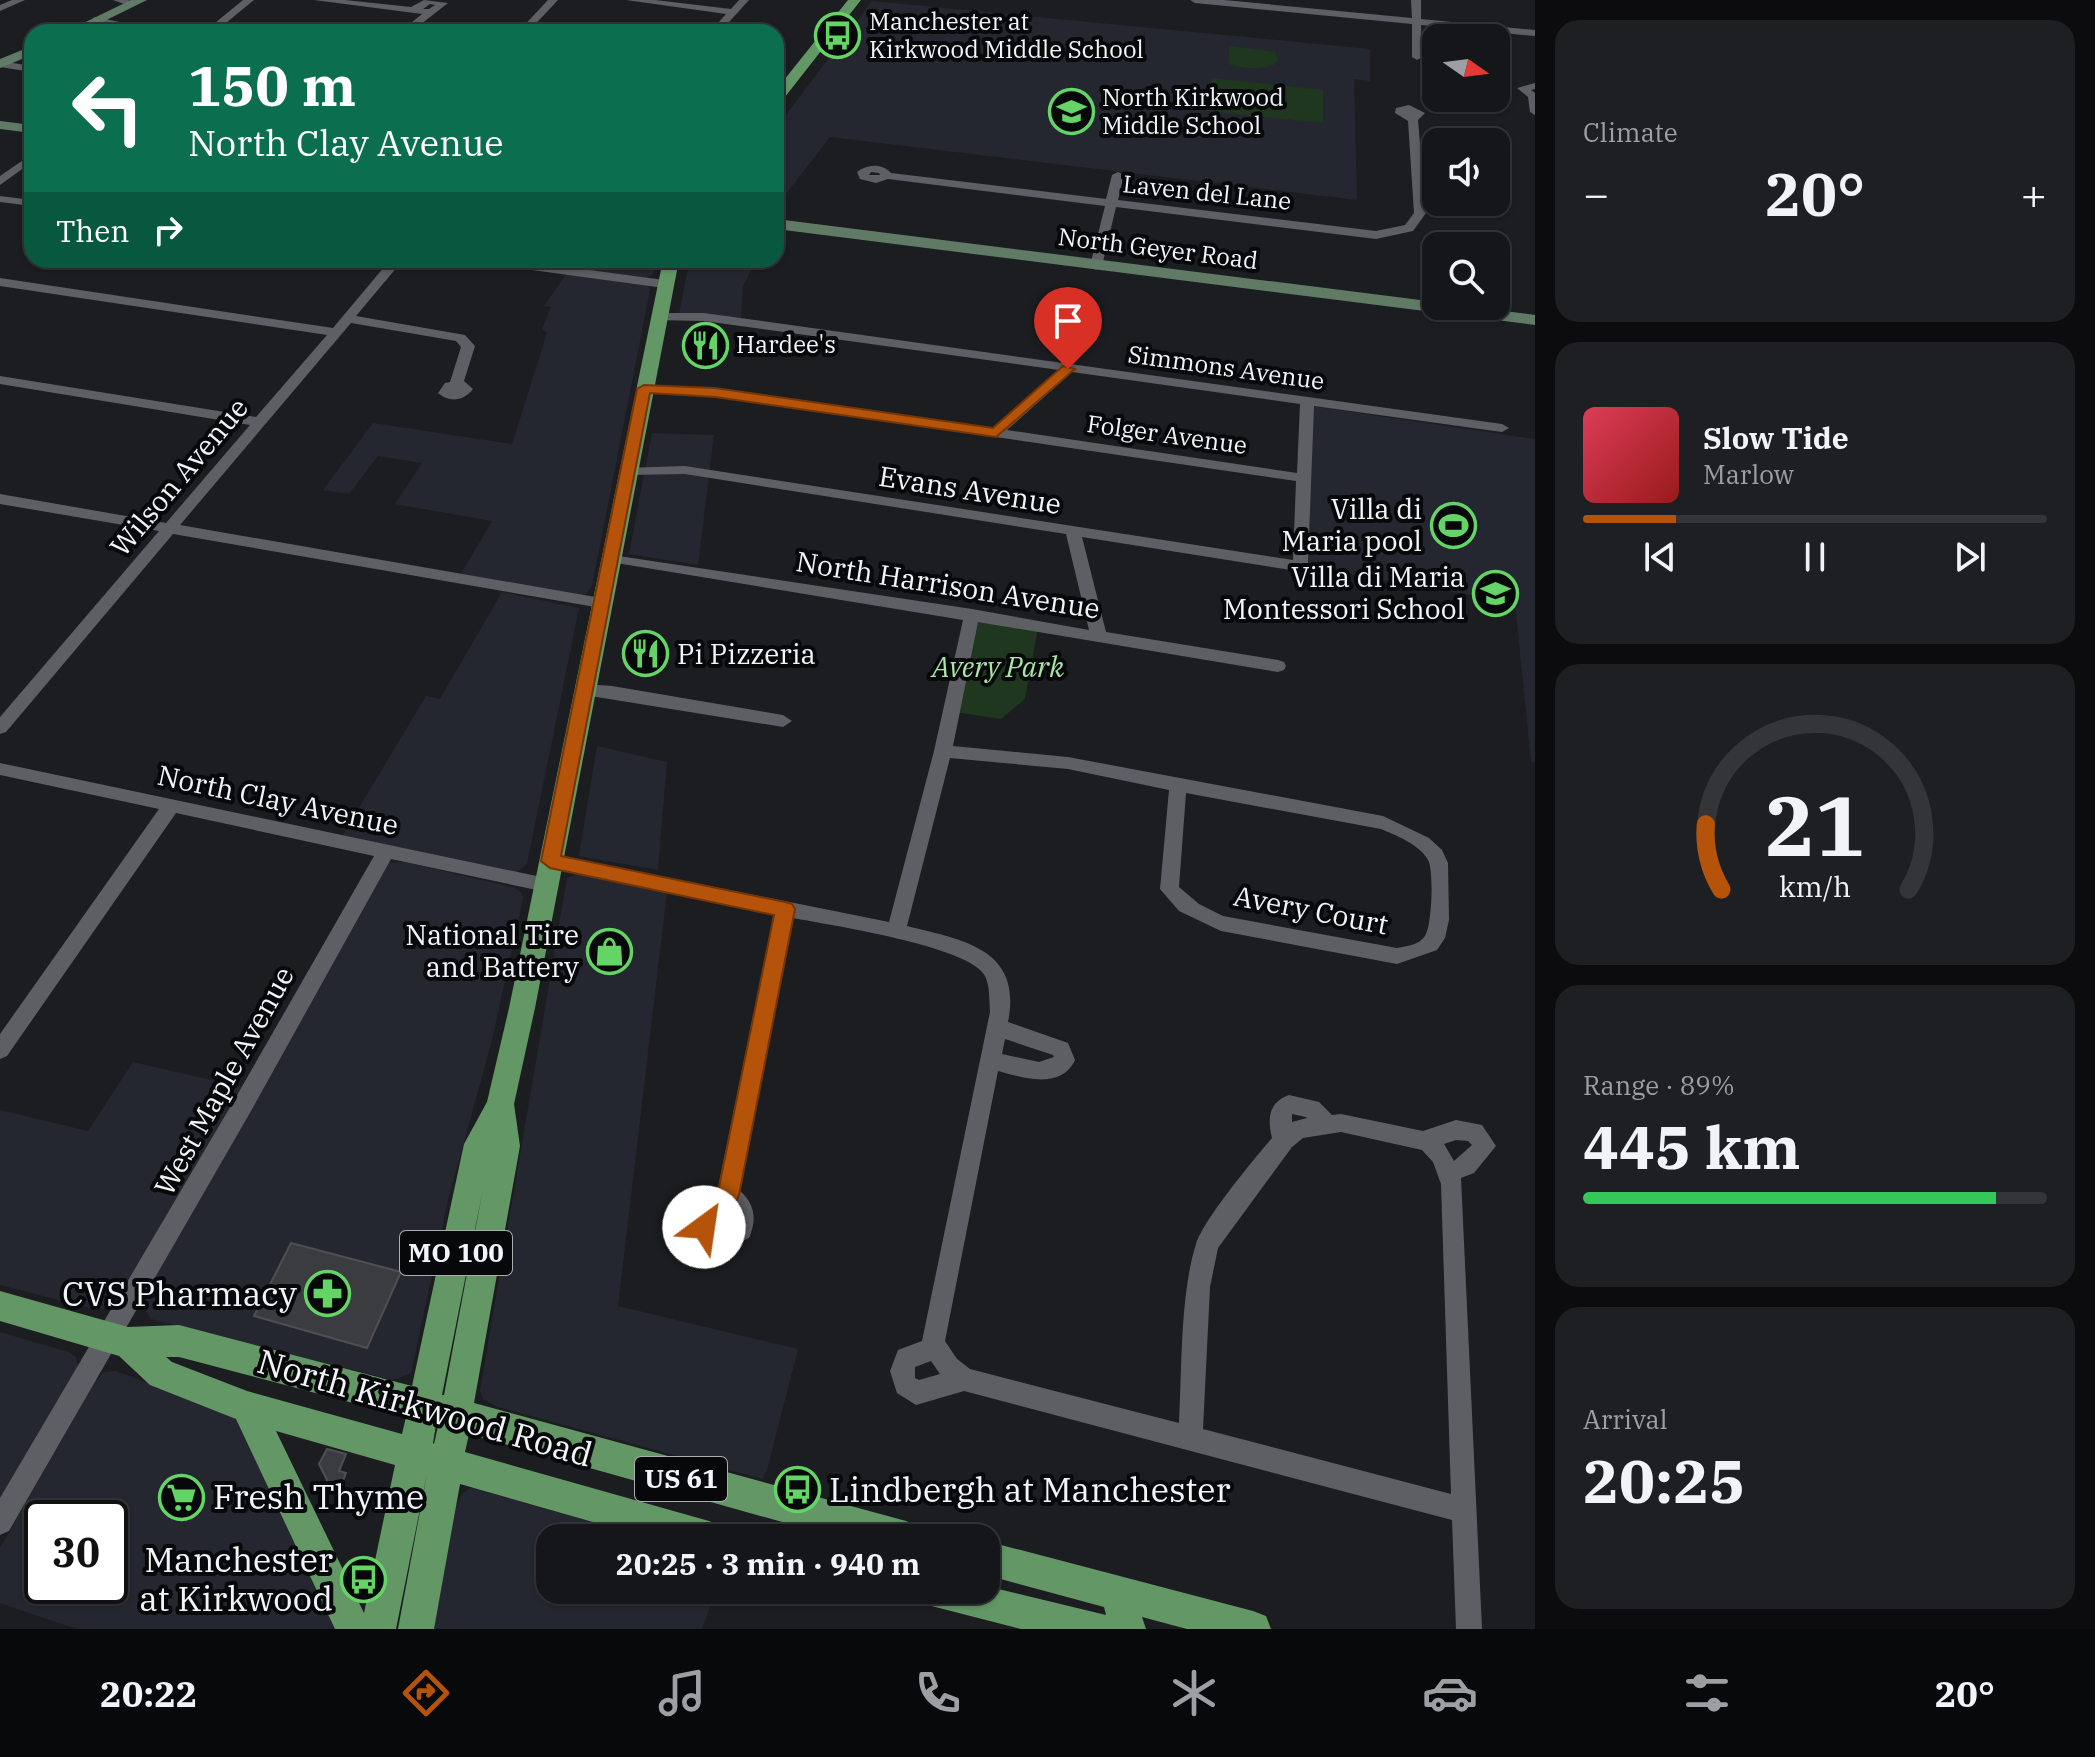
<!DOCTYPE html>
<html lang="en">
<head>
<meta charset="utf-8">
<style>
	:root { --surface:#151619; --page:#1e1f22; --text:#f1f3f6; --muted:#9d9fa2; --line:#343538; --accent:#b45309 }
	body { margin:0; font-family:"IBM Plex Serif",serif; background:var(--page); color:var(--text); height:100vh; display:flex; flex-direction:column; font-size:30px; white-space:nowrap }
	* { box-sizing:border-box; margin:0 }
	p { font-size:26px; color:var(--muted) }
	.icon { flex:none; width:44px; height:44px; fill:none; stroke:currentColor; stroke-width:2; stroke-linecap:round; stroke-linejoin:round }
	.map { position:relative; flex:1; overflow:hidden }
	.details { display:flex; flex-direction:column; gap:20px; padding:20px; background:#0c0c0e; width:560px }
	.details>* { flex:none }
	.banner { position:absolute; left:24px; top:24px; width:760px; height:244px; border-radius:24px; box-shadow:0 2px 6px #0004,0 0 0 2px var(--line); background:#0b6e4f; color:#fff; overflow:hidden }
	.needle { width:52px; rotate:104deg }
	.controls { position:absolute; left:1422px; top:24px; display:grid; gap:16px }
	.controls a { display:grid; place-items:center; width:88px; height:88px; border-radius:16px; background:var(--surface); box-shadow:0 2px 6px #0004,0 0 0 2px var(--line); font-size:40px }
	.speed { position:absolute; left:24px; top:1500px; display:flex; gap:16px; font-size:40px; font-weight:700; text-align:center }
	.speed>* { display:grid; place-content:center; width:104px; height:104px; border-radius:50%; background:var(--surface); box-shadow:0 2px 6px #0004,0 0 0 2px var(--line); line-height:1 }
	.speed .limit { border:4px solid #111; border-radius:12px; background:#fff; color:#111 }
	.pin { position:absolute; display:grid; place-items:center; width:68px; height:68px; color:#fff; margin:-82px -34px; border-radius:50% 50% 50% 0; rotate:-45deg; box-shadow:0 0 8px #0007 }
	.pin .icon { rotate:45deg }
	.me { position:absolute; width:88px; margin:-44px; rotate:31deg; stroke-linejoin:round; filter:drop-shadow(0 0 6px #0008) }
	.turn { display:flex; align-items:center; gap:28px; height:168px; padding:0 32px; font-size:36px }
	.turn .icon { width:104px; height:104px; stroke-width:2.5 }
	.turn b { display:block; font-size:56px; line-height:68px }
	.then { display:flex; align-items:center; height:76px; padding:0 32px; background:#0003; gap:16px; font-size:30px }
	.big { font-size:60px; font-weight:800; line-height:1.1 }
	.details .tile { flex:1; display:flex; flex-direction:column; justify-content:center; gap:12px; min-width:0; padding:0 28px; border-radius:24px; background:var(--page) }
	.details .dial { align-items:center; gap:0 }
	.dial svg { height:208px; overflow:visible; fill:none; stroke:var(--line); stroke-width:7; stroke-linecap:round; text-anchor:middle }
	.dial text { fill:var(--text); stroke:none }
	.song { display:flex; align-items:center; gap:24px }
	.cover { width:96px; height:96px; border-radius:12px; background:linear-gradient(135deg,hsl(350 70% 55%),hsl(0 70% 35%)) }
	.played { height:8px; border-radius:4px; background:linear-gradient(90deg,var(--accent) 20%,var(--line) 20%) }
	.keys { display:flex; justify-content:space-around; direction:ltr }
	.heat { display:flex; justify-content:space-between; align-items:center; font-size:44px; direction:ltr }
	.charge { height:12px; border-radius:6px; background:linear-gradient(90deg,#34c759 89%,var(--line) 0) }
	.trip { position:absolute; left:536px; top:1524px; width:464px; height:80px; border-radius:24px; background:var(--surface); box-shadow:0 2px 6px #0004,0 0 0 2px var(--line); font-weight:800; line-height:80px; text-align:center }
	.tabs { display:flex; height:128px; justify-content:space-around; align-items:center; background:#08090a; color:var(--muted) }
	.tabs .icon { width:56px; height:56px }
	.tabs .selected { color:var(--accent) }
	.tabs b { font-size:36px; color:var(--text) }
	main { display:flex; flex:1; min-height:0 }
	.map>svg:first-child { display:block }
</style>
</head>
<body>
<main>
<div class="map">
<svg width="1535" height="1629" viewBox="0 0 1535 1629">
	<rect width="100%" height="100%" fill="#1c1d21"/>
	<!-- built -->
	<g fill="#252730" fill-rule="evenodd">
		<polygon points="872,1 1370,49 1370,81 1354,79 1357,200 830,137 776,207 776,128"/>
		<polygon points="576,260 658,260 653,274 646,278 571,268"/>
		<polygon points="690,260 756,260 743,286 741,319 679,313"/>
		<polygon points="567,273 648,285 650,290 592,586 586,594 580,596 461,574 492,521 395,504 422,463 378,456 349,494 323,490 373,423 512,444 547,333 542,329 551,307 544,306"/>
		<polygon points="1311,406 1535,439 1535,762 1531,762 1515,603 1309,567"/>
		<polygon points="652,433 714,435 698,565 629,554"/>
		<polygon points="502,592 579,608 527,864 516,873 342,836 426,696 440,699"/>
		<polygon points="597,746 667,762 658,870 579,856"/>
		<polygon points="405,862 515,888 522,893 523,899 491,1044 448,1200 411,1373 393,1380 151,1319 142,1305 142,1296 387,863"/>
		<polygon points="576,873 667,892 618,1306 798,1349 767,1470 762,1479 498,1407 483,1399 480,1391 567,878"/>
		<polygon points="133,1062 241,1087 121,1297 112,1306 98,1310 0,1285 0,1110 88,1131"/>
		<polygon points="0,1332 68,1352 76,1357 78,1366 0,1513"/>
		<path d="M116 1371 228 1413 240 1423 339 1629H77L0 1603V1548L95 1382 104 1372ZM42 1518H110V1586H42Z"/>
		<polygon points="470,1488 480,1488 655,1538 550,1538 550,1590 716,1590 702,1629 433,1629 456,1506 462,1494"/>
	</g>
	<!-- green -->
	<g fill="#1e371e">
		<path d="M1229 46 1275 52 1278 59 1274 65C1258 70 1244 69 1228 64Z"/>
		<polygon points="1212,78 1323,90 1323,123 1208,111"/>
		<polygon points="976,618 1038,628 1025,699 1001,719 955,712"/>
	</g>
	<!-- water -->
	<polygon fill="#040425" points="1434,513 1471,518 1472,538 1435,532"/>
	<!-- building -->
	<g fill="#3b3c40" stroke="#4e4f53" stroke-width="2">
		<polygon points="640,634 660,636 654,666 631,664"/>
		<polygon points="291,1243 401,1272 367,1348 254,1316"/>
		<polygon points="327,1449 346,1454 339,1471 346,1473 340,1488 330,1486 319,1464"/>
	</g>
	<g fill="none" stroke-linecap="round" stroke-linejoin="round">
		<!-- street -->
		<g fill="#5e5f64" fill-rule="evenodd">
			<polygon points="12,0 25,0 0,11 0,5"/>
			<polygon points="113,0 128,0 137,4 132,7"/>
			<polygon points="243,0 254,0 215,32 204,32"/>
			<path d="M314 0H345L411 7 424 0 448 3 411 32H400L422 14ZM430 4 435 5 429 9H423Z"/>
			<polygon points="548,0 558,0 528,32 518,32"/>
			<polygon points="626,0 655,0 731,9 739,0 749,0 720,32 710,32 726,14"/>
			<polygon points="1190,0 1224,0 1412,18 1411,0 1421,0 1421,19 1535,30 1535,36 1421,25 1422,57 1417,60 1412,57 1412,24 1195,3"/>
			<polygon points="96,17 152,29 157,32 138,32 93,22 93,18"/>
			<polygon points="0,61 32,66 32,72 0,67"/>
			<polygon points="1535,83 1535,89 1531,90 1535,93 1535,115 1530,112 1528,97 1517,88"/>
			<path d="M1409 105 1425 113 1418 120 1426 213 1413 231 1376 239 1116 207 1102 266 1096 270 1090 266 1105 206 888 179 876 183 860 179 857 172C867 164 882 163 891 173L1106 199 1112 175 1118 172 1124 175 1118 200 1376 231 1405 225 1414 213 1408 121 1395 113 1396 108ZM871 172 879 173 880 175H869Z"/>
			<polygon points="32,154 32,162 0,185 0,176"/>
			<polygon points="0,196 32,200 32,206 0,202"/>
			<path d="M390 260H403L356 316 465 335 475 346 464 381 473 389C464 401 449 403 438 393L445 383 450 382 461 347 456 341 351 323 180 525 601 598 609 603 607 607 601 608 173 534 6 732 0 734V717L159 531 0 504V494L166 523 250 425 0 384V376L256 417 327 335 0 286V278L333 328Z"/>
			<polygon points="482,260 515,260 664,280 670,284 664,288 488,264"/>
			<path d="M659 313H704L1502 424 1509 428 1502 432 1314 406 1308 563 1312 567 1304 572 1082 537 1106 632 1278 660 1284 662 1286 666 1284 670 1278 672 978 622 953 746 1068 757 1383 816 1429 838 1442 850 1448 863 1449 920 1445 938 1437 950 1397 964 1221 931 1179 911 1160 889 1169 790 1068 769 950 758 907 926C962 940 1023 948 1008 1022L1068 1043 1075 1060C1061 1090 1023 1078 998 1071L945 1341 957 1359 970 1369 1179 1423C1182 1369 1180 1295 1196 1244 1204 1219 1254 1159 1272 1138 1267 1118 1269 1102 1289 1095L1319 1102 1332 1115 1341 1114 1423 1131 1456 1120 1482 1125 1496 1146 1474 1173 1461 1178 1482 1629H1456L1452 1520 964 1391 916 1405 897 1393 890 1371 898 1350 922 1341 990 1012C989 1000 990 986 985 976 970 946 829 925 793 918L740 1191C755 1204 757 1220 749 1238 693 1264 670 1205 718 1188L774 914 550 868 543 866 541 861 543 856 550 854 889 922 934 751 963 620 610 562 602 557 605 554 972 609 1089 630 1066 534 685 474 628 475 621 471 623 468 685 466 1293 560 1296 481 715 396 639 392V386L644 385 715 388 993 428 1059 370 704 321 654 320 653 317ZM1072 372 1300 404 1297 473 1007 430ZM1186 793 1381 829C1397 836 1419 844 1428 860 1434 870 1432 926 1425 936 1419 945 1407 946 1397 948L1223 916 1199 904 1179 887ZM1005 1039 1053 1055 1054 1057 1039 1062 1002 1054ZM1292 1114 1306 1117 1307 1118 1292 1122ZM1341 1132 1422 1150 1433 1162 1441 1184 1451 1494 1203 1429 1210 1287 1218 1248 1292 1147 1303 1138ZM1456 1140 1468 1141 1472 1145 1454 1161 1444 1144ZM725 1206 731 1213V1224L715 1222V1216ZM931 1361 940 1374 919 1380 915 1378V1367Z"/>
			<polygon points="584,684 612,686 783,715 792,721 783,727 578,694 576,690"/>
			<polygon points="0,763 546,878 553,880 555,885 553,890 546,892 391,859 251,1111 9,1531 0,1535 0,1498 236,1097 374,856 176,813 7,1056 0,1059 0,1034 159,809 0,775"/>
		</g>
		<!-- secondary -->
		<g fill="#607b65" fill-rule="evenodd">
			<polygon points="131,0 147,0 82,32 65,32"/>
			<polygon points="32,46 32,55 0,68 0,59"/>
			<polygon points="0,121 32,125 32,133 0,129"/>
			<polygon points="776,219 1436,302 1436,306 1464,306 1535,315 1535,325 776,229"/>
		</g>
		<!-- primary -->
		<g fill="#639765" fill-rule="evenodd">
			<polygon points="848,0 861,0 781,102 776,103 776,90"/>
			<path d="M663 260H679L535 1008 514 1104 520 1146 474 1403 906 1521 918 1526 923 1538H839L469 1434 465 1452 709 1521 721 1526 726 1538H649L460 1484 434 1629H398L427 1474 396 1629H335L236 1419 150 1385 119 1356 0 1321V1291L128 1327 179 1325 412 1386 464 1144 487 1102 509 1008ZM483 1189 444 1395H442ZM166 1357H179L406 1417 402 1434 247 1391 172 1362ZM436 1425 438 1426 434 1444 433 1443ZM276 1431 395 1465 364 1613Z"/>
			<polygon points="986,1541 1253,1611 1266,1616 1271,1629 1187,1629 1142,1617 1146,1629 1021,1629 916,1602 911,1590 986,1590 986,1586 1106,1615 1104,1607 986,1575"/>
		</g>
	</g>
	<!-- route -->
	<path fill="#b45309" stroke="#753606" stroke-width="2" d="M1063 366 1075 369 996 437 715 397 650 393 561 856 785 902 792 904 795 909 739 1195 736 1202C711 1211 720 1215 712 1235L704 1238 696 1235C687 1214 698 1195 719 1187L774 915 550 868 541 861 637 389 644 385 715 388 993 428Z"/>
	<!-- icons -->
	<defs>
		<symbol id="bus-ring" viewBox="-11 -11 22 22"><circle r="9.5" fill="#070809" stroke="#65d467" stroke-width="1.5"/><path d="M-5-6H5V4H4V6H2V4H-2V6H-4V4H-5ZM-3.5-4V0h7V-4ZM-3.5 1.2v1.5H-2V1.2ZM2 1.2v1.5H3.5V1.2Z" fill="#65d467"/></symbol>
		<symbol id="school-ring" viewBox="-11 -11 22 22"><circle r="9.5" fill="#070809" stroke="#65d467" stroke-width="1.5"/><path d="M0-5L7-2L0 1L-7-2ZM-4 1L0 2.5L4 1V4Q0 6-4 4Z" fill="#65d467"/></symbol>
		<symbol id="restaurant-ring" viewBox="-11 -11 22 22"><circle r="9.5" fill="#070809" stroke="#65d467" stroke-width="1.5"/><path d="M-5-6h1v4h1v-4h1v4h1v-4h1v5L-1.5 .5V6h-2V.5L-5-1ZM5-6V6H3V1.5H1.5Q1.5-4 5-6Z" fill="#65d467"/></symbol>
		<symbol id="stadium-ring" viewBox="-11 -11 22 22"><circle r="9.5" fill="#070809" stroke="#65d467" stroke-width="1.5"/><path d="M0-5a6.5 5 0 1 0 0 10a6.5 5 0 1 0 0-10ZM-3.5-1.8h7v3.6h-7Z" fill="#65d467"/></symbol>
		<symbol id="shop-ring" viewBox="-11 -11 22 22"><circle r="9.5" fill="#070809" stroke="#65d467" stroke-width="1.5"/><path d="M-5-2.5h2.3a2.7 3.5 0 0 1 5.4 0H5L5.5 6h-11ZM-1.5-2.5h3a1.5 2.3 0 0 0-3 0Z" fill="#65d467"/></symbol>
		<symbol id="pharmacy-ring" viewBox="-11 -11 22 22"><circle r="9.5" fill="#070809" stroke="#65d467" stroke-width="1.5"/><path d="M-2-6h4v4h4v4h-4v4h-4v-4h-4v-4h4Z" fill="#65d467"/></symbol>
		<symbol id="supermarket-ring" viewBox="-11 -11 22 22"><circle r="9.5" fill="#070809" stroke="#65d467" stroke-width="1.5"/><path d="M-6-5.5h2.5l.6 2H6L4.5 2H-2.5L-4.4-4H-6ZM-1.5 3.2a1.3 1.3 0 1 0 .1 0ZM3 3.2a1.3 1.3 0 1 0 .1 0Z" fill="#65d467"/></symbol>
	</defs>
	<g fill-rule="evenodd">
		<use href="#bus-ring" x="812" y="10" width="51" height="51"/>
		<use href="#school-ring" x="1046" y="86" width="51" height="51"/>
		<use href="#restaurant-ring" x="680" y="320" width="51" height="51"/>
		<use href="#stadium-ring" x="1428" y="500" width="51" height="51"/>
		<use href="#school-ring" x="1470" y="568" width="51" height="51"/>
		<use href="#restaurant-ring" x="620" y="628" width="51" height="51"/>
		<use href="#shop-ring" x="584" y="926" width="51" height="51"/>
		<use href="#pharmacy-ring" x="302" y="1268" width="51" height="51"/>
		<use href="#bus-ring" x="772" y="1464" width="51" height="51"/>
		<use href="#supermarket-ring" x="156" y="1472" width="51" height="51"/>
		<use href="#bus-ring" x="338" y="1554" width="51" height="51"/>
	</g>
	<g text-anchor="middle" stroke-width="8" stroke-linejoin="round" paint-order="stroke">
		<!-- far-poi labels -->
		<g font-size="24" fill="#f3f4f7" stroke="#070809" text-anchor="start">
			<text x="869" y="30">Manchester at<tspan x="869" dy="28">Kirkwood Middle School</tspan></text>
			<text x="1102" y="106">North Kirkwood<tspan x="1102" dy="28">Middle School</tspan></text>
			<text x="736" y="353">Hardee's</text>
		</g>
		<!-- far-street labels -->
		<g font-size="24" fill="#f3f4f7" stroke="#070809">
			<text transform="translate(1207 193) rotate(6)" y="8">Laven del Lane</text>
			<text transform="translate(1158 249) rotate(7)" y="8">North Geyer Road</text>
			<text transform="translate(1226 368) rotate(8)" y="8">Simmons Avenue</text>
			<text transform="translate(1167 435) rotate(8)" y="8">Folger Avenue</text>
		</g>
		<!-- shield labels -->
		<g fill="#070809" stroke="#acadb0" stroke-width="2">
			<rect x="400" y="1231" width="112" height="44" rx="6"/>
			<rect x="635" y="1457" width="92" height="44" rx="6"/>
		</g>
		<g font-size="26" font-weight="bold" fill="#f3f4f7">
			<text x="456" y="1262">MO 100</text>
			<text x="681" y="1488">US 61</text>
		</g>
		<!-- street labels -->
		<g font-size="28" fill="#f3f4f7" stroke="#070809">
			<text transform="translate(179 477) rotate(-50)" y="10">Wilson Avenue</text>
			<text transform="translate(970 490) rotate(9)" y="10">Evans Avenue</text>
			<text transform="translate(948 585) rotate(9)" y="10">North Harrison Avenue</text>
			<text transform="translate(278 800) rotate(12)" y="10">North Clay Avenue</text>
			<text transform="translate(1311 910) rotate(11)" y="10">Avery Court</text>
			<text transform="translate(224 1081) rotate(-61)" y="10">West Maple Avenue</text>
		</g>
		<!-- poi labels -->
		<g font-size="28" fill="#f3f4f7" stroke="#070809" text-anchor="end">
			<text x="1422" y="519">Villa di<tspan x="1422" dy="32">Maria pool</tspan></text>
			<text x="1465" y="587">Villa di Maria<tspan x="1465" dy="32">Montessori School</tspan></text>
			<text x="677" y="664" text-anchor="start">Pi Pizzeria</text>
			<text x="579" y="945">National Tire<tspan x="579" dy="32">and Battery</tspan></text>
		</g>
		<!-- park labels -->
		<g font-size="28" font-style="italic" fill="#abe4a9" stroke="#070809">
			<text x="998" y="677">Avery Park</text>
		</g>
		<!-- near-poi labels -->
		<g font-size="34" fill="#f3f4f7" stroke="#070809" text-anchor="end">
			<text x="297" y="1306">CVS Pharmacy</text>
			<text x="829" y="1502" text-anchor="start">Lindbergh at Manchester</text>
			<text x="213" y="1509" text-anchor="start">Fresh Thyme</text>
			<text x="333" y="1572">Manchester<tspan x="333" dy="39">at Kirkwood</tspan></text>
		</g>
		<!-- near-street labels -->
		<g font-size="34" fill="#f3f4f7" stroke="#070809">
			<text transform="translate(425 1408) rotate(16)" y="12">North Kirkwood Road</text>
		</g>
	</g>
</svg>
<div class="controls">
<a><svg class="needle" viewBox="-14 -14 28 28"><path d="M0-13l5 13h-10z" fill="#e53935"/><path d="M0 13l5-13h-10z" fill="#9d9fa2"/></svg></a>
<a><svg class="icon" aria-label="sound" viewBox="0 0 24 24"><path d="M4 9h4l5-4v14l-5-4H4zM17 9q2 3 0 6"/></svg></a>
<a><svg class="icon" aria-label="search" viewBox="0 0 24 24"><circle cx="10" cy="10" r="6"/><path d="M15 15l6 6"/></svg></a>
</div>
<div class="speed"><div class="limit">30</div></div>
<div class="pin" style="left:1068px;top:369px;background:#d93025"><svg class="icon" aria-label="arrive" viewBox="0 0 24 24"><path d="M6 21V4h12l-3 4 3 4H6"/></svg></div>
<svg class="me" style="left:704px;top:1227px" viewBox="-20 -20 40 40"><circle r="19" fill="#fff"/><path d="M0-13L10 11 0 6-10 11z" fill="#b45309"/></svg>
<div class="trip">20:25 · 3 min · 940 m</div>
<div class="banner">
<div class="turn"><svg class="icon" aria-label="left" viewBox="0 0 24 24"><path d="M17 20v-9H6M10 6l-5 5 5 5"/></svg><div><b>150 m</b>North Clay Avenue</div></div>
<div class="then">Then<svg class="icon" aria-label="right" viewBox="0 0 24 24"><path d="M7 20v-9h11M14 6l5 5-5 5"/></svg></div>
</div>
</div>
<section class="details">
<div class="tile"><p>Climate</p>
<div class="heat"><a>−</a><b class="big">20°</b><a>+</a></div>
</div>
<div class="tile">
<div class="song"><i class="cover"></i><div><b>Slow Tide</b><p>Marlow</p></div></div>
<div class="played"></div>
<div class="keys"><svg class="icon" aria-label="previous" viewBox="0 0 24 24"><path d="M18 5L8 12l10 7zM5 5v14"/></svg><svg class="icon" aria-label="pause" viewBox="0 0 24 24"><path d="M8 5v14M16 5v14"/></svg><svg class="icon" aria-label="next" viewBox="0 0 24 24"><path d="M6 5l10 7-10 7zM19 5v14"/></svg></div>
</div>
<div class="tile dial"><svg viewBox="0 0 100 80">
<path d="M14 69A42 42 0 1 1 86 69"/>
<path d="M14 69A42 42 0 0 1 8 44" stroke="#b45309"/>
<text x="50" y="56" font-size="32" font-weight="700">21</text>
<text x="50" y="72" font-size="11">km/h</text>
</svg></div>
<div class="tile"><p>Range · 89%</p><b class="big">445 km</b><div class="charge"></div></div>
<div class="tile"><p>Arrival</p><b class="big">20:25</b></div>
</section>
</main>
<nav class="tabs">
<b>20:22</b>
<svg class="icon selected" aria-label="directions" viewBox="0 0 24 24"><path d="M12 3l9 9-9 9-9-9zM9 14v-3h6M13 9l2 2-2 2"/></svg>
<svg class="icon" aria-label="music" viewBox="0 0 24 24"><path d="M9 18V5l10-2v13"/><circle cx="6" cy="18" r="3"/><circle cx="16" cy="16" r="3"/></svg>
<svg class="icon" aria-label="phone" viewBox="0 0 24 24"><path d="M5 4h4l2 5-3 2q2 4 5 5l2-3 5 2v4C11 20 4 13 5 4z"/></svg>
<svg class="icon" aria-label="climate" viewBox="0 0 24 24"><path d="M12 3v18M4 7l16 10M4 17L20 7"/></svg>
<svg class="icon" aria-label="car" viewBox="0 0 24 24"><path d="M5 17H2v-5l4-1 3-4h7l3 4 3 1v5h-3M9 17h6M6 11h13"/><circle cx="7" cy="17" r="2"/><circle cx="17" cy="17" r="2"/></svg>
<svg class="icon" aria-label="filters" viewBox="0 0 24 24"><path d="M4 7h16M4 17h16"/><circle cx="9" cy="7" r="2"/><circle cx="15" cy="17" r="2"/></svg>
<b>20°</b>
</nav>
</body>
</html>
